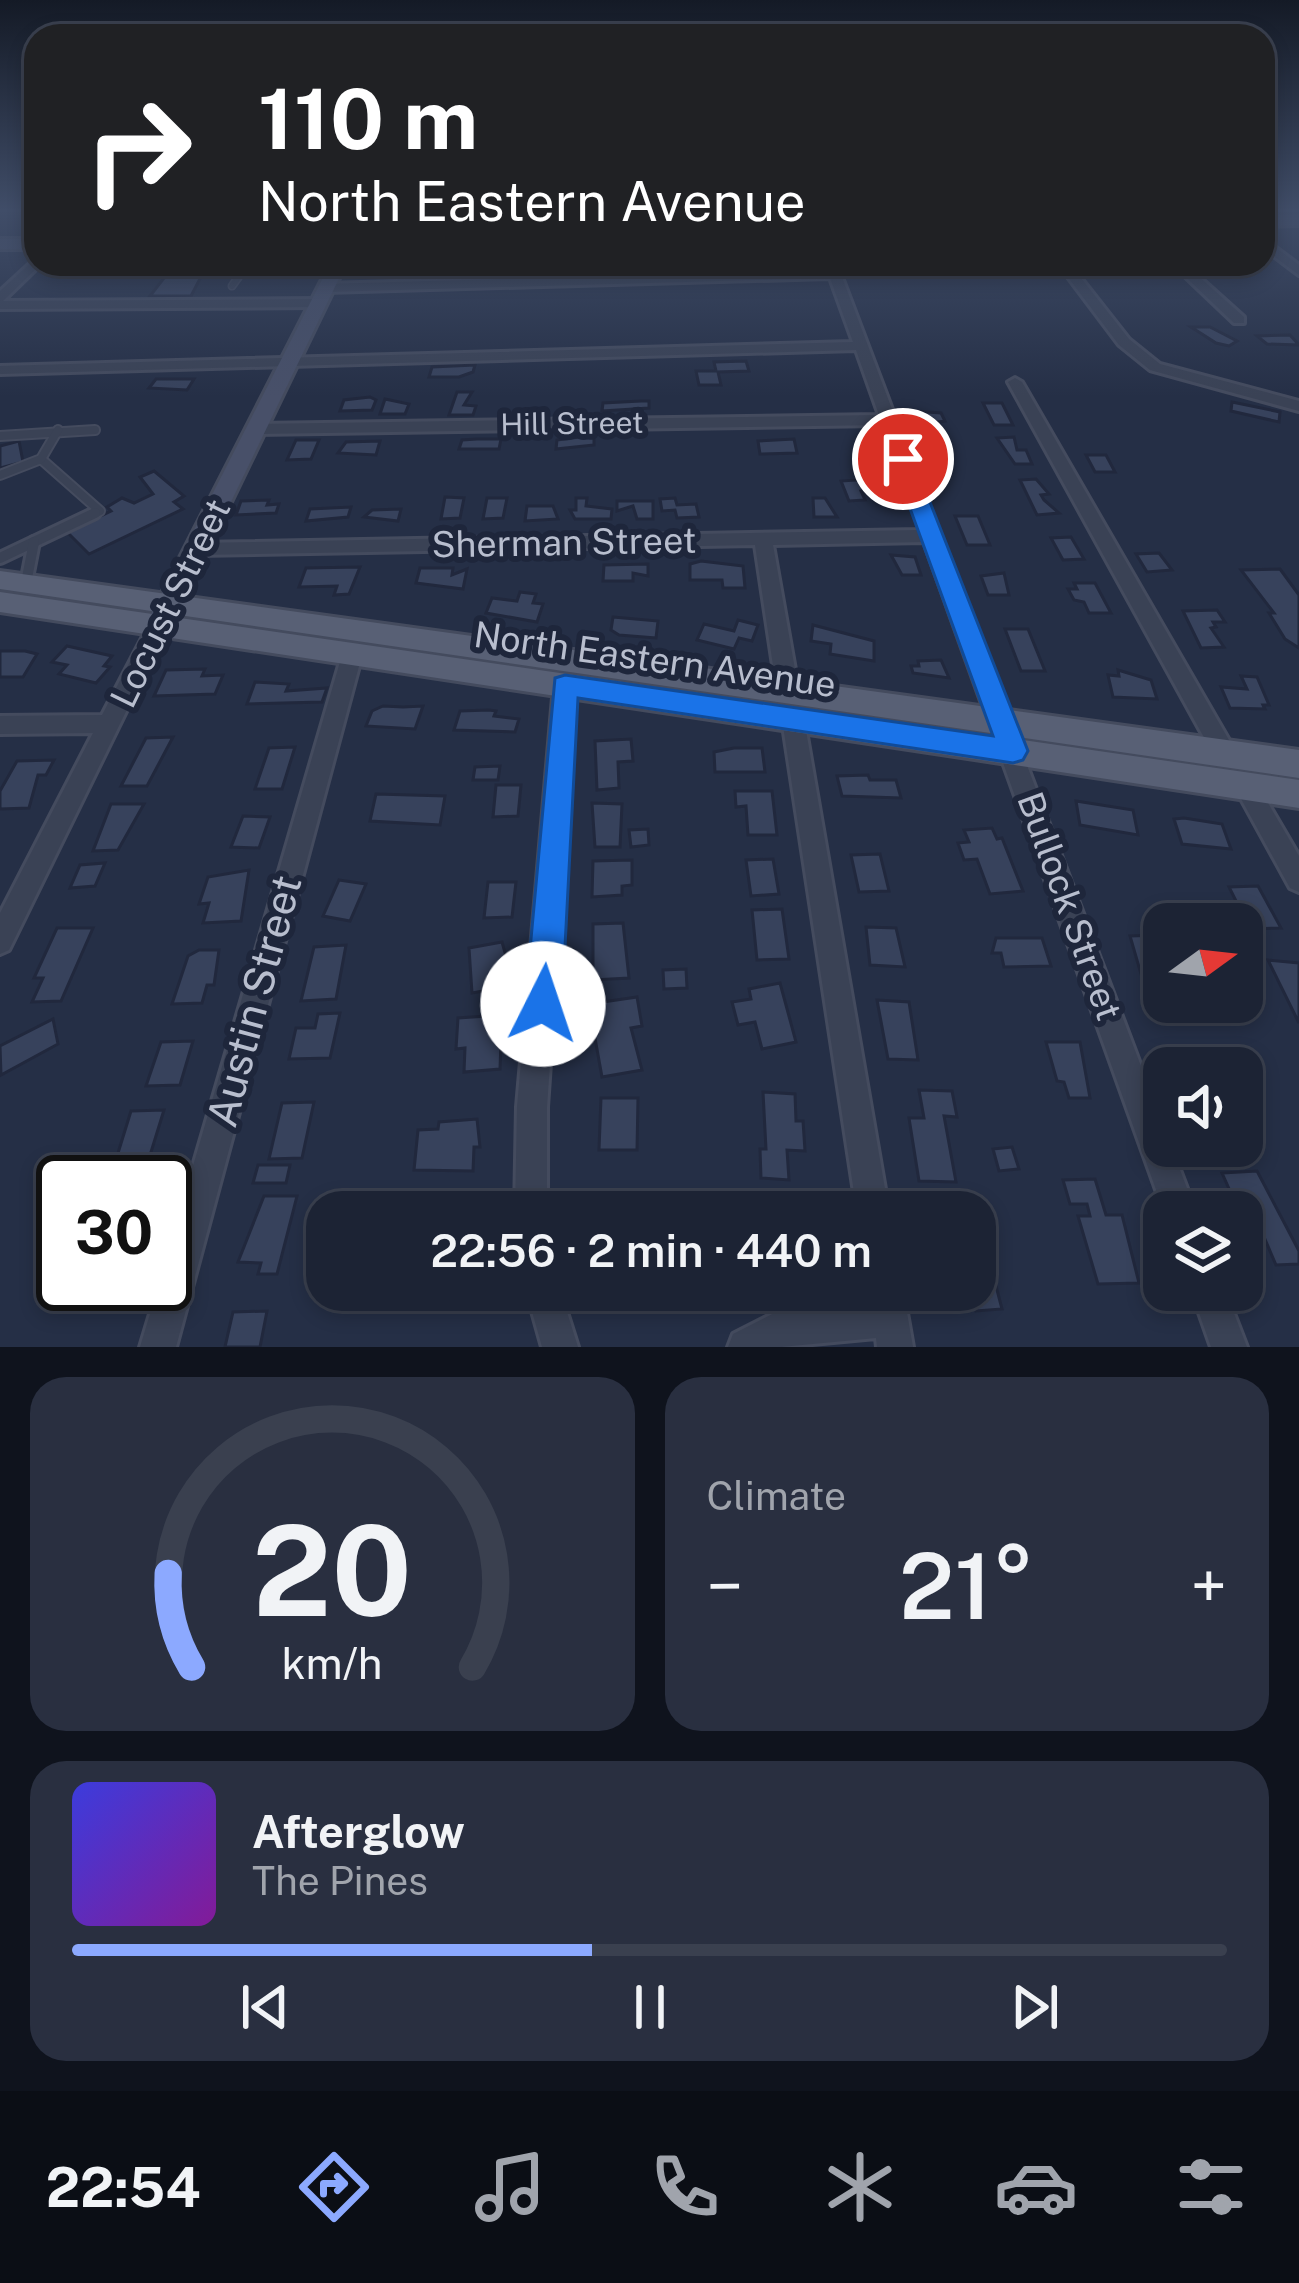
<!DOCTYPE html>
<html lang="en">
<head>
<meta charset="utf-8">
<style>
	:root { --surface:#1c2334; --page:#292f40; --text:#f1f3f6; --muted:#a0a4ac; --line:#3a404f; --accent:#8ca9ff }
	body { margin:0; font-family:"Public Sans",sans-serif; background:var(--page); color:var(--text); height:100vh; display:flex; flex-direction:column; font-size:45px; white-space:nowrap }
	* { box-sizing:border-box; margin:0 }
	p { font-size:39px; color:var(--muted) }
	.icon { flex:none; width:66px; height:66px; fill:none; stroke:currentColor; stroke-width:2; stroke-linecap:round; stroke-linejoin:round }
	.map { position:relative; height:1347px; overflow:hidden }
	.sheet { display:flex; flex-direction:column; gap:30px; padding:30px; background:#0f131d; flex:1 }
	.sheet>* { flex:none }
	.hud { position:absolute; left:24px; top:24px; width:1251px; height:252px; border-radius:36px; box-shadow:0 6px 18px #0003,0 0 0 3px var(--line); background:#202124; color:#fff; overflow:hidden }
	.needle { width:78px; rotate:75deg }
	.fabs { position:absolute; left:1143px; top:903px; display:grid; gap:24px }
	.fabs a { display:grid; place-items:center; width:120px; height:120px; border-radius:24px; background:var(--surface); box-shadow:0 6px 18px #0003,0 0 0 3px var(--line); font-size:60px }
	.speed { position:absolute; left:36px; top:1155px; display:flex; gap:24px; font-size:60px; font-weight:700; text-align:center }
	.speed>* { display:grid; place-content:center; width:156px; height:156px; border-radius:50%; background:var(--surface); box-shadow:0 6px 18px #0003,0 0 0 3px var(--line); line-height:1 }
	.speed .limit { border:6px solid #111; border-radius:18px; background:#fff; color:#111 }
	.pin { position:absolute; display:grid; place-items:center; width:102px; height:102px; color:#fff; margin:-51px; border:6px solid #fff; border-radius:50%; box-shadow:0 3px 12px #0007 }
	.me { position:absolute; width:132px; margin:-66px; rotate:4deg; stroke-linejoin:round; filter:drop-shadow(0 0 9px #0008) }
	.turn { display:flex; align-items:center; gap:42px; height:252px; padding:0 36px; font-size:54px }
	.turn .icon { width:156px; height:156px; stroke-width:2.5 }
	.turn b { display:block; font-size:84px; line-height:102px }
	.big { font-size:90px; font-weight:600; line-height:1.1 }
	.sheet .widget { flex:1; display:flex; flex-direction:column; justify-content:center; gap:18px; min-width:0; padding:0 42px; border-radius:36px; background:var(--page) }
	.sheet .dial { align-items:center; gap:0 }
	.dial svg { height:312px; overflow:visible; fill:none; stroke:var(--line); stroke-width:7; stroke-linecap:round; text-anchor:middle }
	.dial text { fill:var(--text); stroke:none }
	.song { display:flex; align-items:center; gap:36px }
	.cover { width:144px; height:144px; border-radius:18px; background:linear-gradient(135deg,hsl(240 70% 55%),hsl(290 70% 35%)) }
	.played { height:12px; border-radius:6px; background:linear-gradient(90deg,var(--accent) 45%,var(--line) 45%) }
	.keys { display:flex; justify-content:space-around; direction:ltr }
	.heat { display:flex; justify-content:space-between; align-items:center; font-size:66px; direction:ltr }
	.sheet .tiles { flex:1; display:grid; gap:30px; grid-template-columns:1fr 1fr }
	.widget:last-child { grid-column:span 2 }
	.trip { position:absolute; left:306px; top:1191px; width:690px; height:120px; border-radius:36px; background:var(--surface); box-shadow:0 6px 18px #0003,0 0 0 3px var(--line); font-weight:600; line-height:120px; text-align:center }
	.tab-bar { display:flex; height:192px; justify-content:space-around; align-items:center; background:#0b0e15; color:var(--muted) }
	.tab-bar .icon { width:84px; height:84px }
	.tab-bar .active { color:var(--accent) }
	.tab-bar b { font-size:54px; color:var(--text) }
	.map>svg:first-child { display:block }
</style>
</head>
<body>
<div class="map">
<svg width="1299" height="1347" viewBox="0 0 1299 1347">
	<rect width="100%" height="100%" fill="#252f46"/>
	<!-- building -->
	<g fill="#37425c" stroke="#21283d" stroke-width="3">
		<polygon points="154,264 243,264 233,273 203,273 191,296 150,296 171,269 149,269"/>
		<polygon points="1191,327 1210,327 1237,341 1229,346 1216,343"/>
		<polygon points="1290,335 1299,345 1267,344 1257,336"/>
		<polygon points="746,361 749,371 718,372 721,385 699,385 696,371 716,371 714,362"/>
		<polygon points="475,365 473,372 459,377 429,377 432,367"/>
		<polygon points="156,379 194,379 187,390 149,388"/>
		<polygon points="457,392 472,392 464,405 476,406 473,415 449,415"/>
		<polygon points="370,397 376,400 372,410 340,411 344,400"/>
		<polygon points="385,399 409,404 405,414 380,414"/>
		<polygon points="641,401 649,401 649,408 602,411 603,403"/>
		<polygon points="1232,402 1280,412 1279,422 1231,411"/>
		<polygon points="983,403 1002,403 1013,425 994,425"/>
		<polygon points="913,411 941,413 945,421 938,422 943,433 923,433"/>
		<polygon points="594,435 594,445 556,449 557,440"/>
		<polygon points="1014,437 1017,450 1026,450 1032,464 1015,464 997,438"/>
		<polygon points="477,439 501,439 499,449 459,449 462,440"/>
		<polygon points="794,439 797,453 760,454 758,441"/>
		<polygon points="296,440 319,440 311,459 287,460"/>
		<polygon points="19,441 23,462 0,468 0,446"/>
		<polygon points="380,441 376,455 338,453 346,442"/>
		<polygon points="1086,455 1106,455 1115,472 1095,472"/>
		<polygon points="154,471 184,496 174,502 183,509 89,554 67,532 111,511 107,507 122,498 134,503 153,494 140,477"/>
		<polygon points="871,479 876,490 861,491 865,500 849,501 841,481"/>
		<polygon points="1036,479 1049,494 1041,495 1044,500 1059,513 1037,515 1020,480"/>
		<polygon points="445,497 464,498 460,518 441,519"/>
		<polygon points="487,498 507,498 503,518 483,519"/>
		<polygon points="576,498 587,498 586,506 612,509 611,519 575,519 570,510 576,510"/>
		<polygon points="675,498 677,505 696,504 699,517 677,518 675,510 662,511 660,499"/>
		<polygon points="813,498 825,498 837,517 814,517"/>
		<polygon points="269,500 267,505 279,504 276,513 236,515 241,501"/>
		<polygon points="617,501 653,501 653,519 637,519 633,506 617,511"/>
		<polygon points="527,506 553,506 558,519 525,521"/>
		<polygon points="351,507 348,517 306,521 310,509"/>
		<polygon points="401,509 398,521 364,517 372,510"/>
		<polygon points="955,516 978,516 990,545 967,545"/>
		<polygon points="1071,537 1084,559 1063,560 1051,538"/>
		<polygon points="1159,553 1172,570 1147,572 1136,554"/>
		<polygon points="891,555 915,557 921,575 902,575"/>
		<polygon points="701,561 743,566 745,588 723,588 722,580 690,580 690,564"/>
		<polygon points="648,564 648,576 633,573 633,581 603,581 604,565"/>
		<polygon points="360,567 349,594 334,595 337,586 299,587 306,568"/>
		<polygon points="420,568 453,568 452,575 467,569 463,589 416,583"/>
		<polygon points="1280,569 1299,595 1299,648 1285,639 1269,613 1274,613 1241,570"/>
		<polygon points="1004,573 1009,595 988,595 981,576"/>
		<polygon points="1074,583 1095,583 1111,613 1089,613 1084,602 1074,600 1068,589 1077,589"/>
		<polygon points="520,592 536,594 533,603 543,604 537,622 486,613 492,598 517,601"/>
		<polygon points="1217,610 1225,622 1213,622 1216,627 1211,628 1224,647 1201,648 1183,611"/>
		<polygon points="613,617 658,621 656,638 619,635 611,630"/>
		<polygon points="738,620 758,625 752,641 739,638 734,649 697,640 704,624 734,631"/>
		<polygon points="813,625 874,641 874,661 830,654 831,644 811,641"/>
		<polygon points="1005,629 1028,629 1045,671 1021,671"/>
		<polygon points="67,646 112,656 104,666 110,667 96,683 59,674 67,665 52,662"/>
		<polygon points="0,651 25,651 37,654 23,677 0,677"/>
		<polygon points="941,660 949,678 913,673 911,666 919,666 918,661"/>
		<polygon points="205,669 202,676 223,675 215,694 154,696 166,670"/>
		<polygon points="1118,670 1151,680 1157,699 1113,697 1108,675 1119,676"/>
		<polygon points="1241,676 1257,677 1269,705 1263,705 1265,709 1230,708 1221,687 1247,689"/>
		<polygon points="255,682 289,684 286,691 327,688 322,702 247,704"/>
		<polygon points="383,706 403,707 423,706 415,729 366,726 372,711"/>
		<polygon points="489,710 496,711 494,716 519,719 515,732 454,730 460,711"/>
		<polygon points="173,737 147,786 121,786 146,738"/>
		<polygon points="631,739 633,761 618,762 619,788 597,790 595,741"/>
		<polygon points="295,747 282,789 255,789 269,748"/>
		<polygon points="734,748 762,748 765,772 715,772 714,752"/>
		<polygon points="54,760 46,775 38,775 29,808 0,809 0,791 17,761"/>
		<polygon points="500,766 498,780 473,780 475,767"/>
		<polygon points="868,775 870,780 896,780 901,798 842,796 837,776"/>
		<polygon points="496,785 521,785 518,816 493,817"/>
		<polygon points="735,791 772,791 777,835 748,835 746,806 736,807"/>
		<polygon points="376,794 445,796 440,825 370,821"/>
		<polygon points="1076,801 1133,810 1138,835 1080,825"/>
		<polygon points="592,803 622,804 620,847 595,847"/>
		<polygon points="111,804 144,804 118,850 93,851"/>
		<polygon points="243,816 270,817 259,848 231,847"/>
		<polygon points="1184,818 1222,824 1231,849 1182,844 1174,819"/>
		<polygon points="992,828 997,839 1002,838 1023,891 990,894 977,859 964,860 958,843 969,842 964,830"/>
		<polygon points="648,829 649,845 631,847 629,830"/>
		<polygon points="880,854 889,891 859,892 851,855"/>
		<polygon points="773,859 779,894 751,896 746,860"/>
		<polygon points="632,860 632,885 622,886 622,895 592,897 593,861"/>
		<polygon points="105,863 95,886 70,888 80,865"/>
		<polygon points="249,870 241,921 203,923 209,903 199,904 208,877"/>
		<polygon points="339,880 366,884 350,921 323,916"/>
		<polygon points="488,882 516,882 512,917 484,918"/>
		<polygon points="1258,886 1281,928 1250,929 1229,887"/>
		<polygon points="782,909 789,959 757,960 752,910"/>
		<polygon points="623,923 629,978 593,980 593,924"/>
		<polygon points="866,927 896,928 905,967 870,965"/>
		<polygon points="57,928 93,928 61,1001 32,1002 43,978 34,978"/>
		<polygon points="1159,935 1164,973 1141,974 1130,936"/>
		<polygon points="996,938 1042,938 1051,966 1004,967 1001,953 992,953"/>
		<polygon points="502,942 508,963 503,964 505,987 472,993 469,948"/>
		<polygon points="346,945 336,999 301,1001 314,947"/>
		<polygon points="199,950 219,950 214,985 207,985 202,1003 172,1004 188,956"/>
		<polygon points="1268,960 1299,963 1299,1023"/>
		<polygon points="686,969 687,988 664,989 663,970"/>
		<polygon points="780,983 796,1042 762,1049 755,1022 738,1025 732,1002 751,999 749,989"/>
		<polygon points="637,997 642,1026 631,1028 642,1070 602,1077 593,1027 599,1026 596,1003"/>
		<polygon points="877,1000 909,1002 918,1060 888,1059"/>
		<polygon points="340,1013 330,1058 289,1059 296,1028 315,1028 318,1014"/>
		<polygon points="502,1015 500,1069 464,1072 465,1048 456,1049 458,1018"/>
		<polygon points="53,1019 58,1044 1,1075 0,1046"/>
		<polygon points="193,1041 180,1085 146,1086 161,1042"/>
		<polygon points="1046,1042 1080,1042 1090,1098 1069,1098 1064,1082 1057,1081"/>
		<polygon points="1206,1046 1215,1068 1185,1068 1176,1047"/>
		<polygon points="919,1090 952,1091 957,1117 944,1116 956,1182 919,1181 909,1118 924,1118"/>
		<polygon points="763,1092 795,1094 796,1121 803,1121 805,1151 787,1150 789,1180 761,1178 760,1149 766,1149"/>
		<polygon points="601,1098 638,1098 637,1150 599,1150"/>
		<polygon points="314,1102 302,1158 269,1159 282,1103"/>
		<polygon points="164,1110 147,1165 114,1166 131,1111"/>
		<polygon points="477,1119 480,1147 474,1147 473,1171 414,1170 418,1130 438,1129 439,1122"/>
		<polygon points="1012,1147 1019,1169 999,1171 993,1149"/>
		<polygon points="258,1165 290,1165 286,1183 253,1183"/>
		<polygon points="1257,1171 1299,1251 1299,1264 1276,1265 1261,1230 1248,1231 1222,1173"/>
		<polygon points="1095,1179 1106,1215 1122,1215 1139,1283 1098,1284 1078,1216 1090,1216 1087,1204 1070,1204 1063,1180"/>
		<polygon points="264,1196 297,1196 277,1274 258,1274 261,1263 238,1262"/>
		<polygon points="975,1229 986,1270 978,1270 982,1283 995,1282 1002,1309 976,1311 971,1290 975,1290"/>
		<polygon points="77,1284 112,1284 108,1299 72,1300"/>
		<polygon points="629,1290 665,1290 638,1310"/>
		<polygon points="267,1311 260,1347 225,1347 233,1312"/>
	</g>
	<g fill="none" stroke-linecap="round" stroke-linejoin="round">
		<defs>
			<polyline id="lane-far2" points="232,286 248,264"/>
			<g id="lane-far1">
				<polyline points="0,436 95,430"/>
				<polyline points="41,459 100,511 89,516"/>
				<polyline points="0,475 41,459 58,430"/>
			</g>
			<g id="lane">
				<polyline points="0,558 95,513"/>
				<polyline points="26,583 34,542"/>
			</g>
			<g id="street">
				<polygon points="1263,238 1299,265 1299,275 1263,248"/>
				<polygon points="36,258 36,264 40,265 3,301 318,299 325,303 318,307 0,309 0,291"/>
				<polygon points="825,264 837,264 1164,1127 1164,1146 1171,1146 1196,1212 1164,1212 924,542 773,545 799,692 796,698 780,698 777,692 755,545 196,555 187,549 196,543 920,530 882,425 256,434 248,429 256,424 879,415 856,350 0,374 0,366 853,342 830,278 325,292 319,288 325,284 827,270"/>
				<polygon points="1058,264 1070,264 1129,339 1160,364 1299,401 1299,411 1150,370 1119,345"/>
				<polygon points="1172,264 1185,264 1244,317 1244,323 1234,323"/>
				<polygon points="1015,378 1022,382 1233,747 1236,754 1233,761 1225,763 1217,761 1008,382"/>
				<polygon points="158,619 168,626 9,950 0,954 0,913 93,733 0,734 0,716 102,715 151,621"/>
				<polygon points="352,647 362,655 176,1347 140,1347 159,1284 165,1284 165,1262 342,655"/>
				<polygon points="565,678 573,680 576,686 547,1107 547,1212 515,1212 517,1107 554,686 557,680"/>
				<polygon points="793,710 801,713 804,719 889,1212 857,1212 782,719 785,713"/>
				<polygon points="1246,776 1254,779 1299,856 1299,892 1290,888 1234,786 1238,779"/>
				<polygon points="526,1290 560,1290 578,1347 542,1347"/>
				<polygon points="869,1290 903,1290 913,1347 877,1347 876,1338 781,1347 728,1347 733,1334 782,1309 871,1303"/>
				<polygon points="1191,1290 1225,1290 1247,1347 1211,1347"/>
			</g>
			<g id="secondary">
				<polygon points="1299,217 1299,225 1263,226 1263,218"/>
				<rect x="0" y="239" width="36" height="10"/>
				<polygon points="330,264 346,264 171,626 167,633 149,633 145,626"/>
			</g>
			<g id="primary">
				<polygon points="0,571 1299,750 1299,778 0,589"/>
				<polygon points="0,592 1299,780 1299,808 0,612"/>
			</g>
		</defs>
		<!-- lane-far2 casing -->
		<use href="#lane-far2" stroke="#444b5e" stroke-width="9"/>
		<!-- lane-far1 casing -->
		<use href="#lane-far1" stroke="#444b5e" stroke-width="12"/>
		<!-- lane casing -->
		<use href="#lane" stroke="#444b5e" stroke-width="16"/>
		<!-- street casing -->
		<use href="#street" stroke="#444b5e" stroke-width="6"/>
		<!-- secondary casing -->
		<use href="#secondary" stroke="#444b5e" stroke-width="6"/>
		<!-- primary casing -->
		<use href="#primary" stroke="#444b5e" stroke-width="6"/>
		<!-- lane-far2 -->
		<use href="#lane-far2" stroke="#3a4255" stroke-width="6"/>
		<!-- lane-far1 -->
		<use href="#lane-far1" stroke="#3a4255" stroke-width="8"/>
		<!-- lane -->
		<use href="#lane" stroke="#3a4255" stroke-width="10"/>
		<!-- street -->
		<use href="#street" fill="#3a4255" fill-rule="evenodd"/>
		<!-- secondary -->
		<use href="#secondary" fill="#485069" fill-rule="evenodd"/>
		<!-- primary -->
		<use href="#primary" fill="#586075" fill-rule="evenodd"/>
	</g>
	<!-- sky -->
	<linearGradient id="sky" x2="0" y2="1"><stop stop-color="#141a26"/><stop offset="0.53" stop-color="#404d68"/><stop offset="1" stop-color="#404d68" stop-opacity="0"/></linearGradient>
	<rect width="1299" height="397" fill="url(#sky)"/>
	<!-- route -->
	<polygon fill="#1a73e8" stroke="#114b97" stroke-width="3" points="895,454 913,459 1028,751 1023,760 1013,763 578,698 562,1004 556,1017 543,1022 530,1017 525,1004 555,678 565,675 993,736 892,459"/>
	<g text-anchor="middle" stroke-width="12" stroke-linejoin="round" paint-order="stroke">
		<!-- far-street labels -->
		<g font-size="30" fill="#b8bece" stroke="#1e263b">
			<text transform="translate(572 424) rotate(-1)" y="10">Hill Street</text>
		</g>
		<!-- street labels -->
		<g font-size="36" fill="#b8bece" stroke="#1e263b">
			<text transform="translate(564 542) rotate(-1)" y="13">Sherman Street</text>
			<text transform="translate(170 603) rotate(-64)" y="13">Locust Street</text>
			<text transform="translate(655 659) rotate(8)" y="13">North Eastern Avenue</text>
			<text transform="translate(1070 906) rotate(70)" y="13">Bullock Street</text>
		</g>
		<!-- near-street labels -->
		<g font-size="42" fill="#b8bece" stroke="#1e263b">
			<text transform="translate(254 1001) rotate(-75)" y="15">Austin Street</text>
		</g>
	</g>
</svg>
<div class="fabs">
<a><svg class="needle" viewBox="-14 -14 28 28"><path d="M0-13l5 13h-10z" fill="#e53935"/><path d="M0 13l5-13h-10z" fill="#a0a4ac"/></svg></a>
<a><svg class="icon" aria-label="sound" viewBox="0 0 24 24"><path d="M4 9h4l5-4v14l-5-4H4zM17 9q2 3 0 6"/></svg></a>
<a><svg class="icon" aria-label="layers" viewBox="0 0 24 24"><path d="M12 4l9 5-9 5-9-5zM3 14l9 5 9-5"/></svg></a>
</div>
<div class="speed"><div class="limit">30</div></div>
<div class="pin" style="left:903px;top:459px;background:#d93025"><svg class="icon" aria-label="arrive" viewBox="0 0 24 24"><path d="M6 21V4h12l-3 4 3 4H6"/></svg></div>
<svg class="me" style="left:543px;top:1004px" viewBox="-20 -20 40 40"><circle r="19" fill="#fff"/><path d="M0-13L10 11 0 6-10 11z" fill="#1a73e8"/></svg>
<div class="trip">22:56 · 2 min · 440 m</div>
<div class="hud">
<div class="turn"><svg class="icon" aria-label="right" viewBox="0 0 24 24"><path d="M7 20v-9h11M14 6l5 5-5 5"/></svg><div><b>110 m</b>North Eastern Avenue</div></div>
</div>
</div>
<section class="sheet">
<div class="tiles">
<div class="widget dial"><svg viewBox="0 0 100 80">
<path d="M14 69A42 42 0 1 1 86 69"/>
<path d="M14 69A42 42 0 0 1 8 45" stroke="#8ca9ff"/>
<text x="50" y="56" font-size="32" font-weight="700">20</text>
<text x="50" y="72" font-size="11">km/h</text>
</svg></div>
<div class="widget"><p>Climate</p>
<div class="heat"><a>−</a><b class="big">21°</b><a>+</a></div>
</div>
<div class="widget">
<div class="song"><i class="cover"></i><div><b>Afterglow</b><p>The Pines</p></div></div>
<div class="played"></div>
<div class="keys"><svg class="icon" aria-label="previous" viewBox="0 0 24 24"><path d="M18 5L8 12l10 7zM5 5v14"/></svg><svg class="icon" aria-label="pause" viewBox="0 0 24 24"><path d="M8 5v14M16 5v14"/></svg><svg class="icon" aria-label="next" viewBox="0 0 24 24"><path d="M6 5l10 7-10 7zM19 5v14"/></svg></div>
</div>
</div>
</section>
<nav class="tab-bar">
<b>22:54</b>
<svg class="icon active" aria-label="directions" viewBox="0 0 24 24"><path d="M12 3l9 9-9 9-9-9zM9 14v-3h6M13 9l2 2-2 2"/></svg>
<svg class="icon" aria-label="music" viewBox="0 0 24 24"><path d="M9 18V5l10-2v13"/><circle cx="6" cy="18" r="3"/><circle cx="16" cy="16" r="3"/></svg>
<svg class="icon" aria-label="phone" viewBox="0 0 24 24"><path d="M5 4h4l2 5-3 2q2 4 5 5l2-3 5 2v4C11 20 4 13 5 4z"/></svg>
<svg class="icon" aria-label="climate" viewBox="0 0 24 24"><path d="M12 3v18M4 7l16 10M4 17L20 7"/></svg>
<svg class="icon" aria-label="car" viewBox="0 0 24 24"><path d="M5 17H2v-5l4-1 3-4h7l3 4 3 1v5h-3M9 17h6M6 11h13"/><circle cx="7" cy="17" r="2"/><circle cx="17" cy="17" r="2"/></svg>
<svg class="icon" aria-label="filters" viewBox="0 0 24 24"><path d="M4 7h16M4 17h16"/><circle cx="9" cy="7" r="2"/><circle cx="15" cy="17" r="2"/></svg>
</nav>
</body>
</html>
